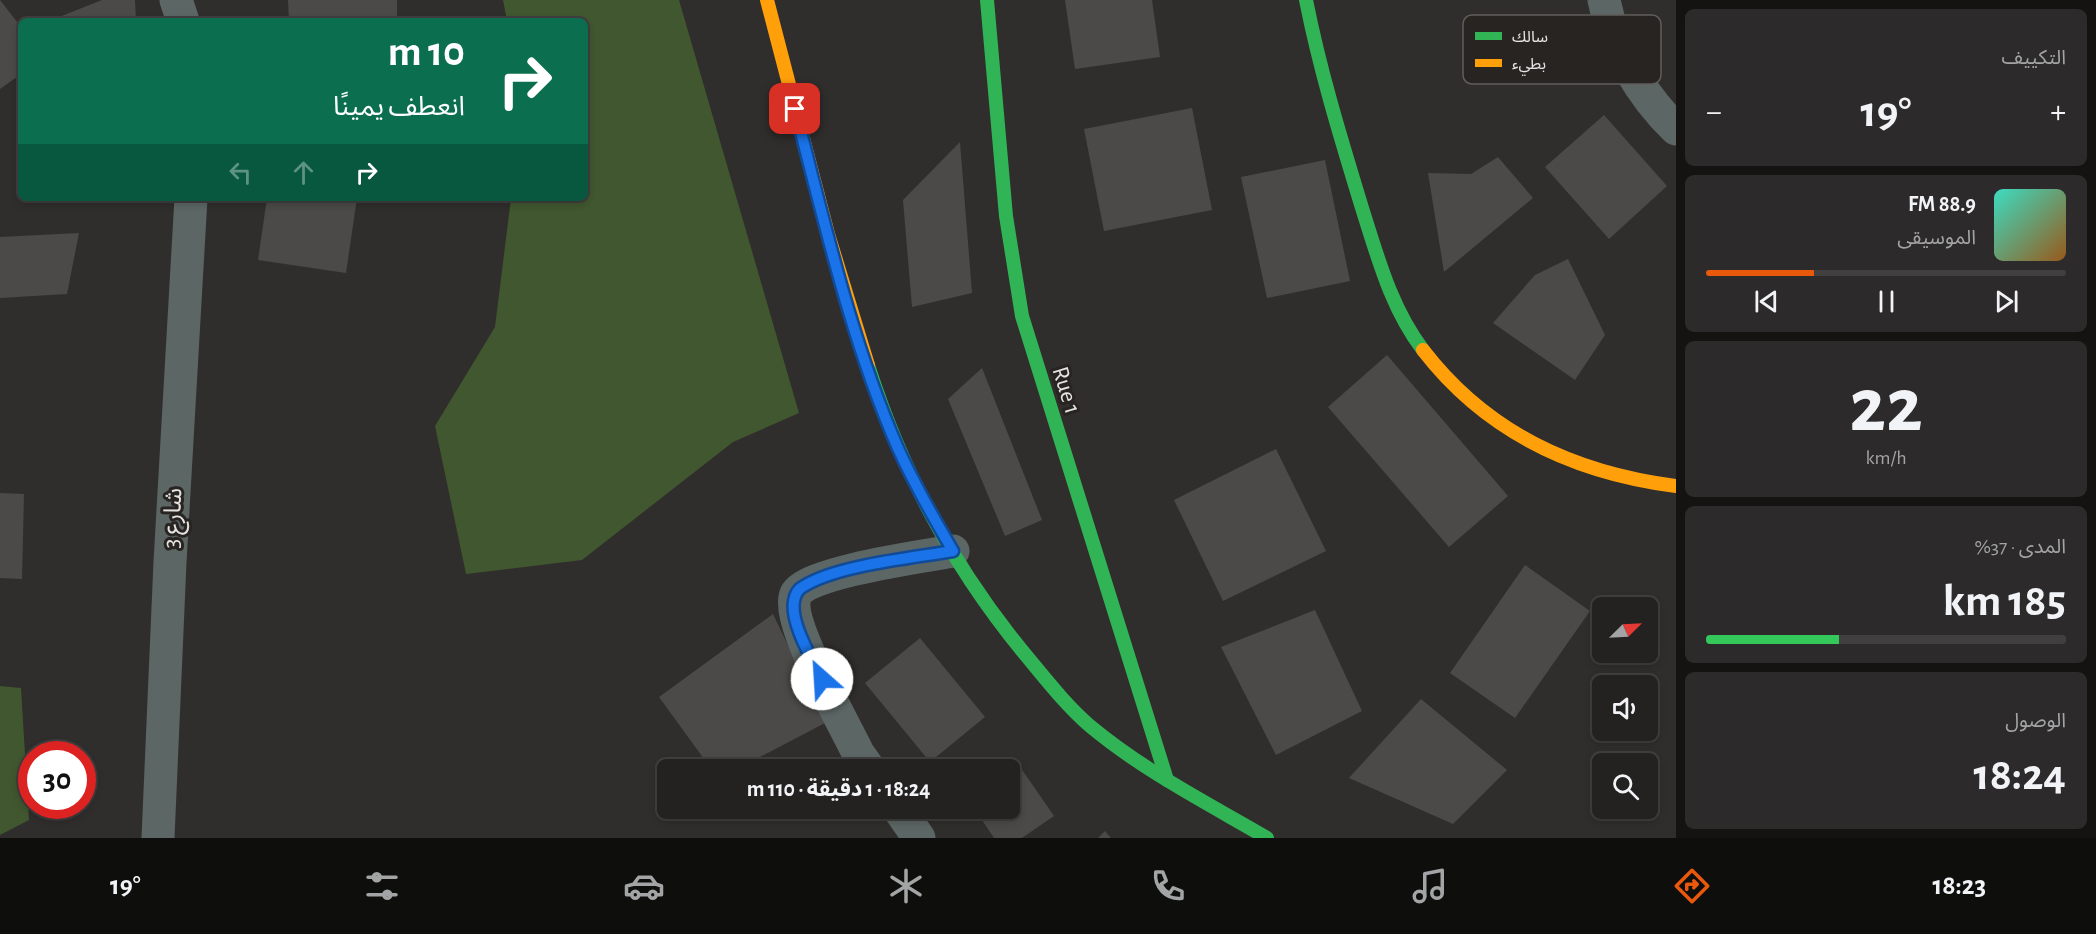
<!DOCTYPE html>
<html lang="ar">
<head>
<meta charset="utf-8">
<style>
	:root { --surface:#242221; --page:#2c2a2a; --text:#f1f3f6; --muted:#a3a4a5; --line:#413f3f; --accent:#ea580c }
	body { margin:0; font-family:"Alegreya Sans","Noto Sans Arabic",sans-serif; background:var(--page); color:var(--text); direction:rtl; height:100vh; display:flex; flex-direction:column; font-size:22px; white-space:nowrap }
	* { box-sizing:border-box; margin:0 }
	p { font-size:20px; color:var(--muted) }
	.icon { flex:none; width:33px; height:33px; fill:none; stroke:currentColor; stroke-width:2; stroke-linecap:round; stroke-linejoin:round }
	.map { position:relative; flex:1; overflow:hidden; direction:ltr }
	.panel { display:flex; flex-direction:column; gap:9px; padding:9px; background:#141312; width:420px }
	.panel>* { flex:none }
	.top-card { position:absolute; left:18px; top:18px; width:570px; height:183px; border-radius:9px; box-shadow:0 3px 9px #0003,0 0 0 2px var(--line); direction:rtl; background:#0b6e4f; color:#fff; overflow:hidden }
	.needle { width:39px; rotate:66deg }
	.fabs { position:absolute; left:1592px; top:597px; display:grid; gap:12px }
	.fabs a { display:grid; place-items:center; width:66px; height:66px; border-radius:9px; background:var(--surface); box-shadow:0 3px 9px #0003,0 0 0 2px var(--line); font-size:30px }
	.speed { position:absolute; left:18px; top:741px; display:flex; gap:12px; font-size:30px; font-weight:700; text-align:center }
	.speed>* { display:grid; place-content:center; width:78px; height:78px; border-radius:50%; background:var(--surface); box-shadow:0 3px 9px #0003,0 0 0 2px var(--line); line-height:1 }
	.speed .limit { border:9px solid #d22; background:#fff; color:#111 }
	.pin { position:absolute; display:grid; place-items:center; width:51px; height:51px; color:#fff; margin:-26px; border-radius:12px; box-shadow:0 3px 9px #0006 }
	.me { position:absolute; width:66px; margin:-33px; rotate:334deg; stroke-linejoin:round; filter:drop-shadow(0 0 4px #0008) }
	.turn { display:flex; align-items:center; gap:21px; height:126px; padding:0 24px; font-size:27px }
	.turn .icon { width:78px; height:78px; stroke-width:2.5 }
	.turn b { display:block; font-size:42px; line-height:51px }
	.lanes { display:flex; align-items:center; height:57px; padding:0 24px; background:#0003; justify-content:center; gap:30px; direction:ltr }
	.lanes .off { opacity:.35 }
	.big { font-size:45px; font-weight:700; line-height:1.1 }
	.panel .tile { flex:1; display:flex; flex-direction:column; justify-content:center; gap:9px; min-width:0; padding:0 21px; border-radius:9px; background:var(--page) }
	.panel .dial { align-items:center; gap:0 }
	.dial b { font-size:78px; line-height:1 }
	.song { display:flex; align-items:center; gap:18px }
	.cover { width:72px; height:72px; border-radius:9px; background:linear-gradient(135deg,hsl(170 70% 55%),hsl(30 70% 35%)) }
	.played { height:6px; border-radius:3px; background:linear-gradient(90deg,var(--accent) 30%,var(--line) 30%) }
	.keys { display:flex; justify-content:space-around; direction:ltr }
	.heat { display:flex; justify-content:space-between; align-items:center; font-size:33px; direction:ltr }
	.charge { height:9px; border-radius:4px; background:linear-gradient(90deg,#34c759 37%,var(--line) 0) }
	.trip { position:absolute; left:657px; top:759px; width:363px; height:60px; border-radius:9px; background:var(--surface); box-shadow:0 3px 9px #0003,0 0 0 2px var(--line); font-weight:700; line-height:60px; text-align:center; direction:rtl }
	.tabs { display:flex; height:96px; justify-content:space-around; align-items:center; background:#0e0e0d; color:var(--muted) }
	.tabs .icon { width:42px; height:42px }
	.tabs .on { color:var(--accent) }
	.tabs b { font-size:27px; color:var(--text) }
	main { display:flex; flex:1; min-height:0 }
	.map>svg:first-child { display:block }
</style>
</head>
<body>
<main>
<section class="panel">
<div class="tile"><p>التكييف</p>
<div class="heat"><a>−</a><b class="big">19°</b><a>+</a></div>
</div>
<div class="tile">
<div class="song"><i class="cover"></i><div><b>88.9 FM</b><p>الموسيقى</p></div></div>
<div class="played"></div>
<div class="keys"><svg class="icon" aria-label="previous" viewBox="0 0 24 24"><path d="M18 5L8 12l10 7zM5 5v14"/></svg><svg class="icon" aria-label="pause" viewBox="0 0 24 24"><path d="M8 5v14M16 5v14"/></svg><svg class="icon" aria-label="next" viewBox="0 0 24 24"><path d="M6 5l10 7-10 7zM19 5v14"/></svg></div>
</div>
<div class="tile dial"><b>22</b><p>km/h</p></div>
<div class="tile"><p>المدى · 37%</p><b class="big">185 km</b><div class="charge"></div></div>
<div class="tile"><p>الوصول</p><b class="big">18:24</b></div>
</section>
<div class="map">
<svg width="1676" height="838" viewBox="0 0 1676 838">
	<rect width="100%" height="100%" fill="#302e2c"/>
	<!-- green -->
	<g fill="#40572f">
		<polygon points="503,0 679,0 799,413 733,442 582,560 466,574 435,426 495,327 511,198 585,198 585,21 507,21"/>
		<polygon points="0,686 21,688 29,820 0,835"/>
	</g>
	<!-- building -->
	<g fill="#4b4a48">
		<polygon points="0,0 21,27 21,74 0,89"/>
		<polygon points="102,0 135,0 136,21 49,21"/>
		<polygon points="288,0 397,0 397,21 289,21"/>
		<polygon points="1065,0 1152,0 1160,57 1075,69"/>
		<polygon points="1192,108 1212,210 1104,231 1084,129"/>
		<polygon points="1604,115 1667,186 1609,239 1545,167"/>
		<polygon points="960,142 972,293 912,307 903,200"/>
		<polygon points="1498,157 1533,198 1444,272 1428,173 1471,174"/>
		<polygon points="1325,160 1350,281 1267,298 1241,177"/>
		<polygon points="267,198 357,198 346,273 258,260"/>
		<polygon points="79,233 67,294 0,298 0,237"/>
		<polygon points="1568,259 1605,335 1575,380 1493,323 1535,275"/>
		<polygon points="1387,355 1508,496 1449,547 1328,407"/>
		<polygon points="982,368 1042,520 1005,536 948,399"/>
		<polygon points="1276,449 1326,551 1223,601 1174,500"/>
		<polygon points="0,493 24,494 22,579 0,578"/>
		<polygon points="1525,565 1590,611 1515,718 1450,673"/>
		<polygon points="1315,610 1362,711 1276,755 1221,647"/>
		<polygon points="773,614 825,723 735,770 712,770 659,697"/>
		<polygon points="920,638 985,717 930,762 865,683"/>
		<polygon points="1421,699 1507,770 1453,824 1349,778"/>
		<polygon points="1014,758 1054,816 1022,838 994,838 974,808 1010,808 1010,770 998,770"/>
		<polygon points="1105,831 1111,838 1098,838"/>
	</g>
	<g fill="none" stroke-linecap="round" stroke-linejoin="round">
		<!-- street -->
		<g stroke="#5c6665" stroke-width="33">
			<polyline points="176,0 183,21"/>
			<path d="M1604 0C1613 48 1641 95 1676 129"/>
			<path d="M870 770 858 753C845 725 784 620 796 594 807 572 926 556 953 551"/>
			<polyline points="898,808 919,838"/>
			<polyline points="158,838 170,562 191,198"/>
		</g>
		<!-- fast -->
		<g stroke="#30b455" stroke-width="14">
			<polyline points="987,0 1006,216 1022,316 1167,780"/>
			<path d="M1306 0C1320 71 1341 139 1362 208 1378 258 1391 308 1423 350"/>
			<path d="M868 365C902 472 956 572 1029 659 1048 682 1067 706 1090 726 1144 771 1207 803 1267 838"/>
		</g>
		<!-- slow -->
		<g stroke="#ff9f0a" stroke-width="14">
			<polyline points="767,0 828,234 868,365"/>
			<path d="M1423 350C1487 433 1574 473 1676 486"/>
		</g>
	</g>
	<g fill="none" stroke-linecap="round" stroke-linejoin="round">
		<defs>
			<path id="route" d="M795 109C824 220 851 341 897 446 913 482 933 517 953 551 912 558 838 565 804 586 798 589 795 594 794 601 790 623 812 659 822 679"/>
		</defs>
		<!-- route casing -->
		<use href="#route" stroke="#114b97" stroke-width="15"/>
		<!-- route -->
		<use href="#route" stroke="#1a73e8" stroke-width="10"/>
	</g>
	<g text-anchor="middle" stroke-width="6" stroke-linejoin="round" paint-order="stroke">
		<!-- street labels -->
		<g font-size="24" fill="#e6e4e2" stroke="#272421">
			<text transform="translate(1067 390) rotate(73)" y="8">Rue 1</text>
			<text transform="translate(172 518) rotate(-87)" y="8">شارع 3</text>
		</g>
	</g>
	<!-- legend -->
	<rect x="1463" y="15" width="198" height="69" rx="9" fill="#272421" stroke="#605e5b" stroke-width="1.5"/>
	<rect x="1475" y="32" width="27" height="8" fill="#30b455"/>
	<rect x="1475" y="59" width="27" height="8" fill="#ff9f0a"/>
	<g font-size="16" fill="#e6e4e2">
		<text x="1512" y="42">سالك</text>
		<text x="1512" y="69">بطيء</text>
	</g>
</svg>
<div class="fabs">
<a><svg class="needle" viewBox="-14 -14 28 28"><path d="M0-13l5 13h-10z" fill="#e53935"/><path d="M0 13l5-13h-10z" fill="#a3a4a5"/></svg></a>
<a><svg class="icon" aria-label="sound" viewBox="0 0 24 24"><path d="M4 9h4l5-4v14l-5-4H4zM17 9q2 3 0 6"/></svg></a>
<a><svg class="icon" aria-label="search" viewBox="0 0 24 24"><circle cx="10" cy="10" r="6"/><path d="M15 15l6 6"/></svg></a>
</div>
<div class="speed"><div class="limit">30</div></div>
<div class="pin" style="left:795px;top:109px;background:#d93025"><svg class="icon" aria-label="arrive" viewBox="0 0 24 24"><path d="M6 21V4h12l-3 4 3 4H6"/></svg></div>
<svg class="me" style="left:822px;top:679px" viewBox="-20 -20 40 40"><circle r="19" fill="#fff"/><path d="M0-13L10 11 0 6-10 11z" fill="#1a73e8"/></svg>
<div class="trip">18:24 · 1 دقيقة · 110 m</div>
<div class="top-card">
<div class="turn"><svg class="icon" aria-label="right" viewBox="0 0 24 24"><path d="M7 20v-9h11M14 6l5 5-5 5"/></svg><div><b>10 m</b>انعطف يمينًا</div></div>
<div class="lanes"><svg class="icon off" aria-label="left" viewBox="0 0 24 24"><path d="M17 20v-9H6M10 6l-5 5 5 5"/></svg><svg class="icon off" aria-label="ahead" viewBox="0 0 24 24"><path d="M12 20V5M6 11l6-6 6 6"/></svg><svg class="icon" aria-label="right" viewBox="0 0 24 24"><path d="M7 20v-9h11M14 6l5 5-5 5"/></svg></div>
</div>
</div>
</main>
<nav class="tabs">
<b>18:23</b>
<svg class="icon on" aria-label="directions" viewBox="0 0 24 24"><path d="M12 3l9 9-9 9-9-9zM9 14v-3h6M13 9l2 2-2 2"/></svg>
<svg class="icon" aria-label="music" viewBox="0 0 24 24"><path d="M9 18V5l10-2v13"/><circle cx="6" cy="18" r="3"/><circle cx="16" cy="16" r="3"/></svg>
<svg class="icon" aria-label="phone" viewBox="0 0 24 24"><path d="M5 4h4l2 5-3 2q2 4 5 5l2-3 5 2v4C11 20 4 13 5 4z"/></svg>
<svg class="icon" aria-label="climate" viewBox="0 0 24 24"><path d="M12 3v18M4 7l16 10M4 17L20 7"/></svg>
<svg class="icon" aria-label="car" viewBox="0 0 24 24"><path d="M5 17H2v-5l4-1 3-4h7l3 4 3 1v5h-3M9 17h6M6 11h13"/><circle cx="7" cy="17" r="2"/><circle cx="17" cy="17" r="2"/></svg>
<svg class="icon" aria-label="filters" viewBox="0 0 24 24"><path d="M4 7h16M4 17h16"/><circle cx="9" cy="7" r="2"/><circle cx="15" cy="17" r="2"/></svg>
<b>19°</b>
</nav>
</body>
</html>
